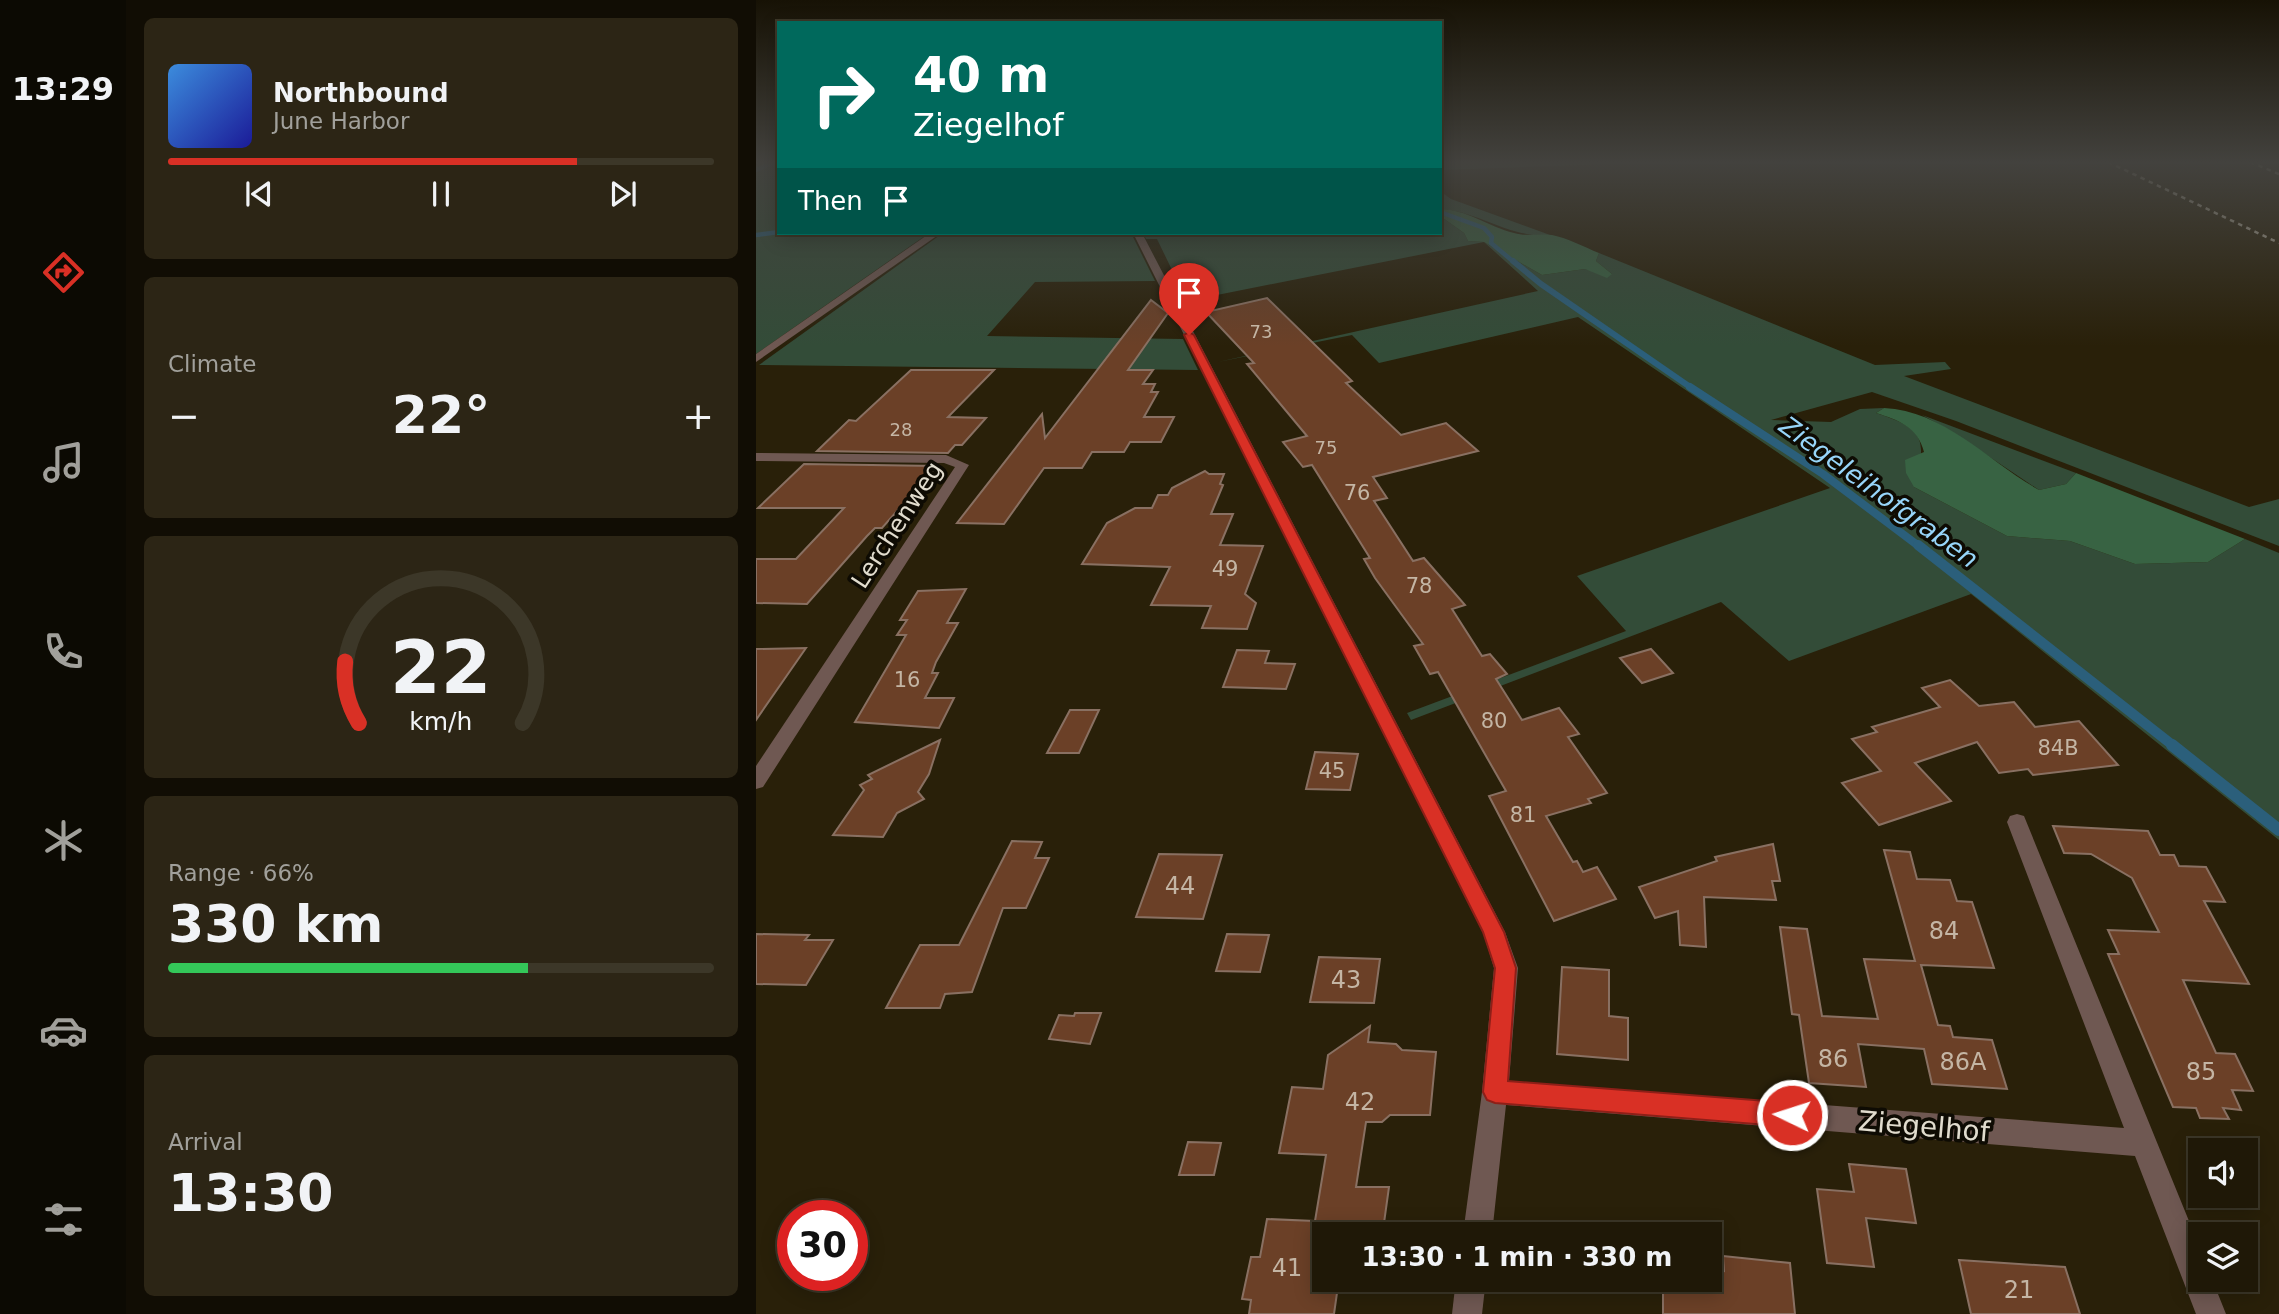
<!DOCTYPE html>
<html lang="en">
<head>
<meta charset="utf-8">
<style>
	:root { --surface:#1f1807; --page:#2c2515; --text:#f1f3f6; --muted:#a1a09b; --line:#3c3728; --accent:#d93025 }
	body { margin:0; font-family:"DejaVu Sans",sans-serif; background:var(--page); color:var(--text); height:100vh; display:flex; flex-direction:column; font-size:26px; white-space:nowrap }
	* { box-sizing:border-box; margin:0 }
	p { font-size:23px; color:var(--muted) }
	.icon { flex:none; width:38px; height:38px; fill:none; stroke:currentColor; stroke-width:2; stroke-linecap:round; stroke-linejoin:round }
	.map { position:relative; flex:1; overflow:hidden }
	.sheet { display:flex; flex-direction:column; gap:18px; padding:18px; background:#110d04; width:630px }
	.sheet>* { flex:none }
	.top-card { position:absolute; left:21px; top:21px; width:665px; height:214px; border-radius:0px; box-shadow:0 4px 18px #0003,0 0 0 2px var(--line); background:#00695c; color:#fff; overflow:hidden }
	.fabs { position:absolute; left:1432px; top:1138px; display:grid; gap:14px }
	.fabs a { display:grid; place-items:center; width:70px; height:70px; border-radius:0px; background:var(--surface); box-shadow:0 4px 18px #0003,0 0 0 2px var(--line); font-size:35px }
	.speed { position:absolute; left:21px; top:1200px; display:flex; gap:14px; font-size:35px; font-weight:700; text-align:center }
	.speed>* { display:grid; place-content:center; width:91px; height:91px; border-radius:50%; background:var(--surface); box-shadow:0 4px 18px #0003,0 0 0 2px var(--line); line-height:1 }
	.speed .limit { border:10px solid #d22; background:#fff; color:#111 }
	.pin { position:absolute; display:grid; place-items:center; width:60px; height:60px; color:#fff; margin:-72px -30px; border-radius:50% 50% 50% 0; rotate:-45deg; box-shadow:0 0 7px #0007 }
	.pin .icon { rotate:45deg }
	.me { position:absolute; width:77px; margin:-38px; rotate:274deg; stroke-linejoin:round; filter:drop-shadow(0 0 5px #0008) }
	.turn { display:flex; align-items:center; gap:24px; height:147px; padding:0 21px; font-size:32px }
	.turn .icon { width:91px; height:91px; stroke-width:2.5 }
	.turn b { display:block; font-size:49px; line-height:60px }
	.then { display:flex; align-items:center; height:66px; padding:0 21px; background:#0003; gap:14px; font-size:26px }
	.big { font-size:52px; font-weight:600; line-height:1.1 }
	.sheet .card { flex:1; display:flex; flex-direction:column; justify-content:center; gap:10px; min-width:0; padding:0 24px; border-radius:10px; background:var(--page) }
	.sheet .dial { align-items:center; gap:0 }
	.dial svg { height:182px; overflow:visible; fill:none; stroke:var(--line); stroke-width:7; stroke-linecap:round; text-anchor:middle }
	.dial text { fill:var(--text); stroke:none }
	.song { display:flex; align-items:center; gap:21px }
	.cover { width:84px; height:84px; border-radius:10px; background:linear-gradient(135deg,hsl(210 70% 55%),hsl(240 70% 35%)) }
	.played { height:7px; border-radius:4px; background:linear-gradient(90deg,var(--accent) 75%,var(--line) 75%) }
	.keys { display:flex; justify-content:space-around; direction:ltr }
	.heat { display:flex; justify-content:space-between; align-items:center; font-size:38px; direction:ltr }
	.charge { height:10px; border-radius:5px; background:linear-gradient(90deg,#34c759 66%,var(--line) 0) }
	.trip { position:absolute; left:556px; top:1222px; width:410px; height:70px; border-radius:0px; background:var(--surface); box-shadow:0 4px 18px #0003,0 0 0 2px var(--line); font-weight:600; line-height:70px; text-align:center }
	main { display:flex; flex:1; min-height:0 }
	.menu { display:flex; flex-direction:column; width:126px; justify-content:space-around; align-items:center; background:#0c0a03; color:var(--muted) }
	.menu .icon { width:49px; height:49px }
	.menu .selected { color:var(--accent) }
	.menu b { font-size:32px; color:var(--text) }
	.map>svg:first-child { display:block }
</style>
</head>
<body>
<main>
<nav class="menu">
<b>13:29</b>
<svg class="icon selected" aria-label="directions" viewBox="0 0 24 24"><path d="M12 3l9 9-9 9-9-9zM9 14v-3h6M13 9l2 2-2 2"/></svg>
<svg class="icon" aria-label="music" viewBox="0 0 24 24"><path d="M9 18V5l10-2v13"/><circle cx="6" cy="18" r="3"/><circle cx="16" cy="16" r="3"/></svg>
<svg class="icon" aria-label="phone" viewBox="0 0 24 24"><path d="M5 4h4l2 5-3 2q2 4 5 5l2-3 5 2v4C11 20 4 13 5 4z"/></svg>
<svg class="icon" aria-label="climate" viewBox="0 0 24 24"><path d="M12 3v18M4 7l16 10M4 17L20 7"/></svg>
<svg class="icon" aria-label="car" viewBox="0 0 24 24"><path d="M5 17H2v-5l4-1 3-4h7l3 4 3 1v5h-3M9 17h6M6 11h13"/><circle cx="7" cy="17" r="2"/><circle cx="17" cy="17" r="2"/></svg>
<svg class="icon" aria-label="filters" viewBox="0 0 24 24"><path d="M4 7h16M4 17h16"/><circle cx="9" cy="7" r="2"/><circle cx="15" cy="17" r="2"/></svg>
</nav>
<section class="sheet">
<div class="card">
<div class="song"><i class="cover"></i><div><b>Northbound</b><p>June Harbor</p></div></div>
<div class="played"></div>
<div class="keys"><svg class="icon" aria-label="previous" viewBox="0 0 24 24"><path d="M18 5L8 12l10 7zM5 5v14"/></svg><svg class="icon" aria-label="pause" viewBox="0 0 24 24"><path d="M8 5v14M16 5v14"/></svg><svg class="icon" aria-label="next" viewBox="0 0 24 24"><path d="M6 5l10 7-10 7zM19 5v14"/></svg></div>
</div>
<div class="card"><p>Climate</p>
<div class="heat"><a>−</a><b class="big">22°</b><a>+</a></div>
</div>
<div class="card dial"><svg viewBox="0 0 100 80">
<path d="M14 69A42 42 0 1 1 86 69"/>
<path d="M14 69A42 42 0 0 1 8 42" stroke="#d93025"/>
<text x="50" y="56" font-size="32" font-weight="700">22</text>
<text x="50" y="72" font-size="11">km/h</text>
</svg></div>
<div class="card"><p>Range · 66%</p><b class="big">330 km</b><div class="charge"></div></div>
<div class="card"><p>Arrival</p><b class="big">13:30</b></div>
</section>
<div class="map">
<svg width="1523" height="1314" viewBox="0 0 1523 1314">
	<rect width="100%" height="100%" fill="#292009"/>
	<!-- green -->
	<g fill="#334c38">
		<polygon points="7,162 23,162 23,233 173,233 0,354 0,165"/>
		<polygon points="684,162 852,162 853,164 684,170"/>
		<path d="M684 191 695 199 794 235C754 239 723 211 684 209Z"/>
		<path d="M684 216 708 233 712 241 728 242 786 275 829 269 856 274 840 261 843 253 1119 365 1189 362 1195 369 1148 376 1493 507 1523 499V546L1200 421 1116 392 1015 420 1075 422 1104 409 1128 408 1120 413C1170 429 1171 440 1158 487L1251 536 1314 541 1379 564 1452 562 1489 539 1523 553V840L1215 594 1033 661 965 602 655 720 651 713 870 631 821 576 1074 488 822 317 623 363 596 335 462 362 782 291 728 242 431 301 401 239H390L387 233H684Z"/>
		<polygon points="187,233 375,233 399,281 279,282 231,336 427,339 442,370 3,365"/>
		<polygon points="1166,415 1320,473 1310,484 1283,490 1195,431"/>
	</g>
	<!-- forest -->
	<g fill="#386343">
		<path d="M684 209C710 209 733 227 758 233 771 237 784 233 796 235 812 238 828 247 843 253L840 261 856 274 851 278 829 269 786 275 728 242 712 241 708 233 684 216Z"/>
		<path d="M1128 408C1189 411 1233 462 1283 490L1310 484 1320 473 1489 539 1452 562 1379 564 1314 541 1251 536 1158 487 1150 473 1149 460 1168 452C1162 427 1142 420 1120 413Z"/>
	</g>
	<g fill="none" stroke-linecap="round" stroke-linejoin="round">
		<!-- stream-far4 -->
		<g stroke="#2b5f7b" stroke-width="4.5">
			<polyline points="0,170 18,162"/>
			<polyline points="684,212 728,228 736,237 735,243 759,263"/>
			<polyline points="0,235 23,232"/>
		</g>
		<!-- stream-far3 -->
		<polyline stroke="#2b5f7b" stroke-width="6" points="757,261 785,284 937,389"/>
		<!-- stream-far2 -->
		<polyline stroke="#2b5f7b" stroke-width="8" points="934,387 1067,474 1164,547"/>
		<!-- stream-far1 -->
		<polyline stroke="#2b5f7b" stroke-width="10" points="1162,545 1419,747"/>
		<!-- stream -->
		<polyline stroke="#2b5f7b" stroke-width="12" points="1416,745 1523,830"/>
	</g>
	<!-- building -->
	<g fill="#6b4027" stroke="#897062" stroke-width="2">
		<polygon points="511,298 596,381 590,383 645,435 690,423 722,451 617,477 631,498 618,501 657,561 668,558 709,605 696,609 726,656 734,654 751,674 740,679 766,720 803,708 823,734 812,737 851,793 832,799 835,803 790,816 817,862 821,861 827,872 841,867 860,899 798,921 733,796 750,791 682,672 674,674 658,646 667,644 619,578 608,559 614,558 556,465 547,467 527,442 551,436 491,364 498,363 450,312"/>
		<polygon points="395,300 412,313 372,370 397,370 387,384 399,384 395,392 402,392 388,417 418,417 405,442 374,442 368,452 336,452 326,468 288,468 248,524 201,523 286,414 289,438"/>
		<polygon points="155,370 238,370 192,417 230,418 206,445 199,445 192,453 61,451 93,420 100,421"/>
		<polygon points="48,464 181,466 126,528 119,528 111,536 51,604 0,603 0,559 40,559 88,508 2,508"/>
		<polygon points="449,471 453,474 468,474 464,484 467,485 455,514 477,514 464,545 507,546 489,594 500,603 491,629 446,628 455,606 395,605 414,567 326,564 351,523 379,508 396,508 402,495 412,495 416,488"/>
		<polygon points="210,589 191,623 202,623 180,662 176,673 182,673 169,698 198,698 183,728 99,722 150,635 141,635 151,620 144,620 162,591"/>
		<polygon points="50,648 0,720 0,649"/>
		<polygon points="895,649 917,673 886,683 864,658"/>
		<polygon points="481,650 513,651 509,663 539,664 530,689 467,687"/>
		<polygon points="1194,680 1223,706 1258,702 1279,727 1323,721 1362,765 1277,775 1272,769 1243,773 1221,742 1159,763 1195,801 1123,825 1086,783 1125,771 1096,739 1121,732 1116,727 1184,707 1166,688"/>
		<polygon points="314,710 343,710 323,753 291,753"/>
		<polygon points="184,740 173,774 162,792 168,799 141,813 127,837 77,835 108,790 104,785 116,779 112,775"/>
		<polygon points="559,752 602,754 594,790 550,789"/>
		<polygon points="1297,826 1392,831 1404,855 1418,855 1423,866 1450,867 1469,902 1448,901 1493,984 1427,980 1460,1053 1479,1054 1497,1091 1476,1090 1485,1110 1467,1108 1473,1119 1444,1118 1440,1108 1417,1107 1352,954 1363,954 1352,930 1403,932 1376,878 1335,854 1308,853"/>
		<polygon points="256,841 286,842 279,858 293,858 270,908 247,908 216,992 189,994 184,1008 130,1008 164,945 203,945"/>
		<polygon points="1017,844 1024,881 1016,881 1020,900 948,897 950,947 924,945 922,911 899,918 883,887 961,861 959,857"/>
		<polygon points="1128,850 1154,852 1161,879 1194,880 1201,901 1216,902 1238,968 1165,965 1182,1025 1194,1026 1197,1037 1236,1040 1251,1089 1176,1084 1168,1049 1102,1044 1110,1087 1053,1083 1043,1015 1036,1014 1024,927 1051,929 1066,1016 1122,1019 1108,959 1159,961"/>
		<polygon points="403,854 466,855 447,919 380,917"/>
		<polygon points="0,934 53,935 49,940 77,940 50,985 0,984"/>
		<polygon points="471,934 513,935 504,972 460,971"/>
		<polygon points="563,957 624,959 618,1003 554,1002"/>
		<polygon points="806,967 853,970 853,1016 872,1018 872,1060 801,1054"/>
		<polygon points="319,1013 345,1013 334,1044 293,1039 303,1015 318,1016"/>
		<polygon points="614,1026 612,1042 640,1044 646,1050 680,1052 674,1115 634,1115 626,1122 610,1122 600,1187 633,1187 628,1223 591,1222 589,1234 569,1234 569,1279 583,1279 578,1314 493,1314 495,1300 486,1299 495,1257 504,1257 511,1219 559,1221 570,1155 523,1153 536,1087 567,1089 572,1055"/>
		<polygon points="432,1142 465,1143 458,1175 423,1175"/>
		<polygon points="1093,1164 1150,1169 1160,1223 1110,1218 1118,1267 1071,1263 1061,1189 1098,1192"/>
		<polygon points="967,1256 1034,1263 1039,1314 907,1314 907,1279 954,1279 954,1269 968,1271"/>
		<polygon points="1203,1260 1309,1267 1324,1314 1215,1314"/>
	</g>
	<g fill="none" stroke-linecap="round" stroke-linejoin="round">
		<!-- minor -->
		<g fill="#6f5852" fill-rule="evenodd">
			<polygon points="174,233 185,233 0,362 0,354"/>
			<polygon points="377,233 386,233 749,932 762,968 753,1081 1368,1128 1251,822 1254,816 1261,814 1268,816 1444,1248 1444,1279 1456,1279 1470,1314 1440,1314 1379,1156 750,1105 736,1234 707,1234 726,1092 738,968 727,932"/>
			<polygon points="0,453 190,455 213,465 7,787 0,789 0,766 199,467 188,463 0,461"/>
			<polygon points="700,1279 730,1279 726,1314 696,1314"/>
		</g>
		<!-- rail -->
		<g stroke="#b1ab9b" stroke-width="2.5" stroke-dasharray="4.5 4.5" stroke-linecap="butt">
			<polyline points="1352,162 1523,243"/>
			<polyline points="1494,162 1523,174"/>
		</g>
	</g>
	<!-- sky -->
	<linearGradient id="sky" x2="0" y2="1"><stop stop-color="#171205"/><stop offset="0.47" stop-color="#43423e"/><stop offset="1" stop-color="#43423e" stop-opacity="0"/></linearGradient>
	<rect width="1523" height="346" fill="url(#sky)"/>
	<!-- route -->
	<polygon fill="#d93025" stroke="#8d1f18" stroke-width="2" points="433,332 438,335 748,932 760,968 752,1081 1036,1103 1045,1107 1048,1115 1045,1123 1036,1127 739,1103 731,1100 727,1092 739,968 727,932 428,335"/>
	<g text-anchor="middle" stroke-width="7" stroke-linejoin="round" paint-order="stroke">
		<!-- far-number labels -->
		<g font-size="18" fill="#c4b5a4">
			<text x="505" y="338">73</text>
			<text x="145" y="436">28</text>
			<text x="570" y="454">75</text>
		</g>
		<!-- number labels -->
		<g font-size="21" fill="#c4b5a4">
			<text x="601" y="500">76</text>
			<text x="469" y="576">49</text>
			<text x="663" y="593">78</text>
			<text x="151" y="687">16</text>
			<text x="738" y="728">80</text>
			<text x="1302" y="755">84B</text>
			<text x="576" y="778">45</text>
			<text x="767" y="822">81</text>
		</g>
		<!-- street labels -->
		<g font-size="24" fill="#e1dcce" stroke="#0e0b03">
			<text transform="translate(141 525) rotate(-57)" y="8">Lerchenweg</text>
		</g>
		<!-- near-number labels -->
		<g font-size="24" fill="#c4b5a4">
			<text x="424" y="894">44</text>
			<text x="1188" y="939">84</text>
			<text x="590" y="988">43</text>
			<text x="1077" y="1067">86</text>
			<text x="1207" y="1070">86A</text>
			<text x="1445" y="1080">85</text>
			<text x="604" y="1110">42</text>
			<text x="531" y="1276">41</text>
			<text x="1263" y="1298">21</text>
		</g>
		<!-- water labels -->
		<g font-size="26" font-style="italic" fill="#97d5f9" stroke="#0e0b03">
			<text transform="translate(1123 492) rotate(36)" y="9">Ziegeleihofgraben</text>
		</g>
		<!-- near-street labels -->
		<g font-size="28" fill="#e1dcce" stroke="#0e0b03">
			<text transform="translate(1168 1126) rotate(5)" y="10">Ziegelhof</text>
		</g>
	</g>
</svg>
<div class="fabs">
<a><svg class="icon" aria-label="sound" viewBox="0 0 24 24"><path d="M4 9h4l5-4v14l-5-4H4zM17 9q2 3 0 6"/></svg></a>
<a><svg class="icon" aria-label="layers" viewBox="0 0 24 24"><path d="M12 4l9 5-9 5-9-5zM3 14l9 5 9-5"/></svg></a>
</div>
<div class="speed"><div class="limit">30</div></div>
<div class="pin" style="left:433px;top:335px;background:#d93025"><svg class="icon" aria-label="arrive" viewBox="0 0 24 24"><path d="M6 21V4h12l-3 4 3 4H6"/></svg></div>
<svg class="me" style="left:1036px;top:1115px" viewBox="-20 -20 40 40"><circle r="17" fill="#d93025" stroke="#fff" stroke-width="3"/><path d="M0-11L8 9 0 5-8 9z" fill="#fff"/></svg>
<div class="trip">13:30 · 1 min · 330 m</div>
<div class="top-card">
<div class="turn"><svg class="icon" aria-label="right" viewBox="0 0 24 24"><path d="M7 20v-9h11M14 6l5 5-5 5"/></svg><div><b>40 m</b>Ziegelhof</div></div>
<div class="then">Then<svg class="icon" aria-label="arrive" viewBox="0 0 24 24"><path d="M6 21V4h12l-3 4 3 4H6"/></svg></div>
</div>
</div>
</main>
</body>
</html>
